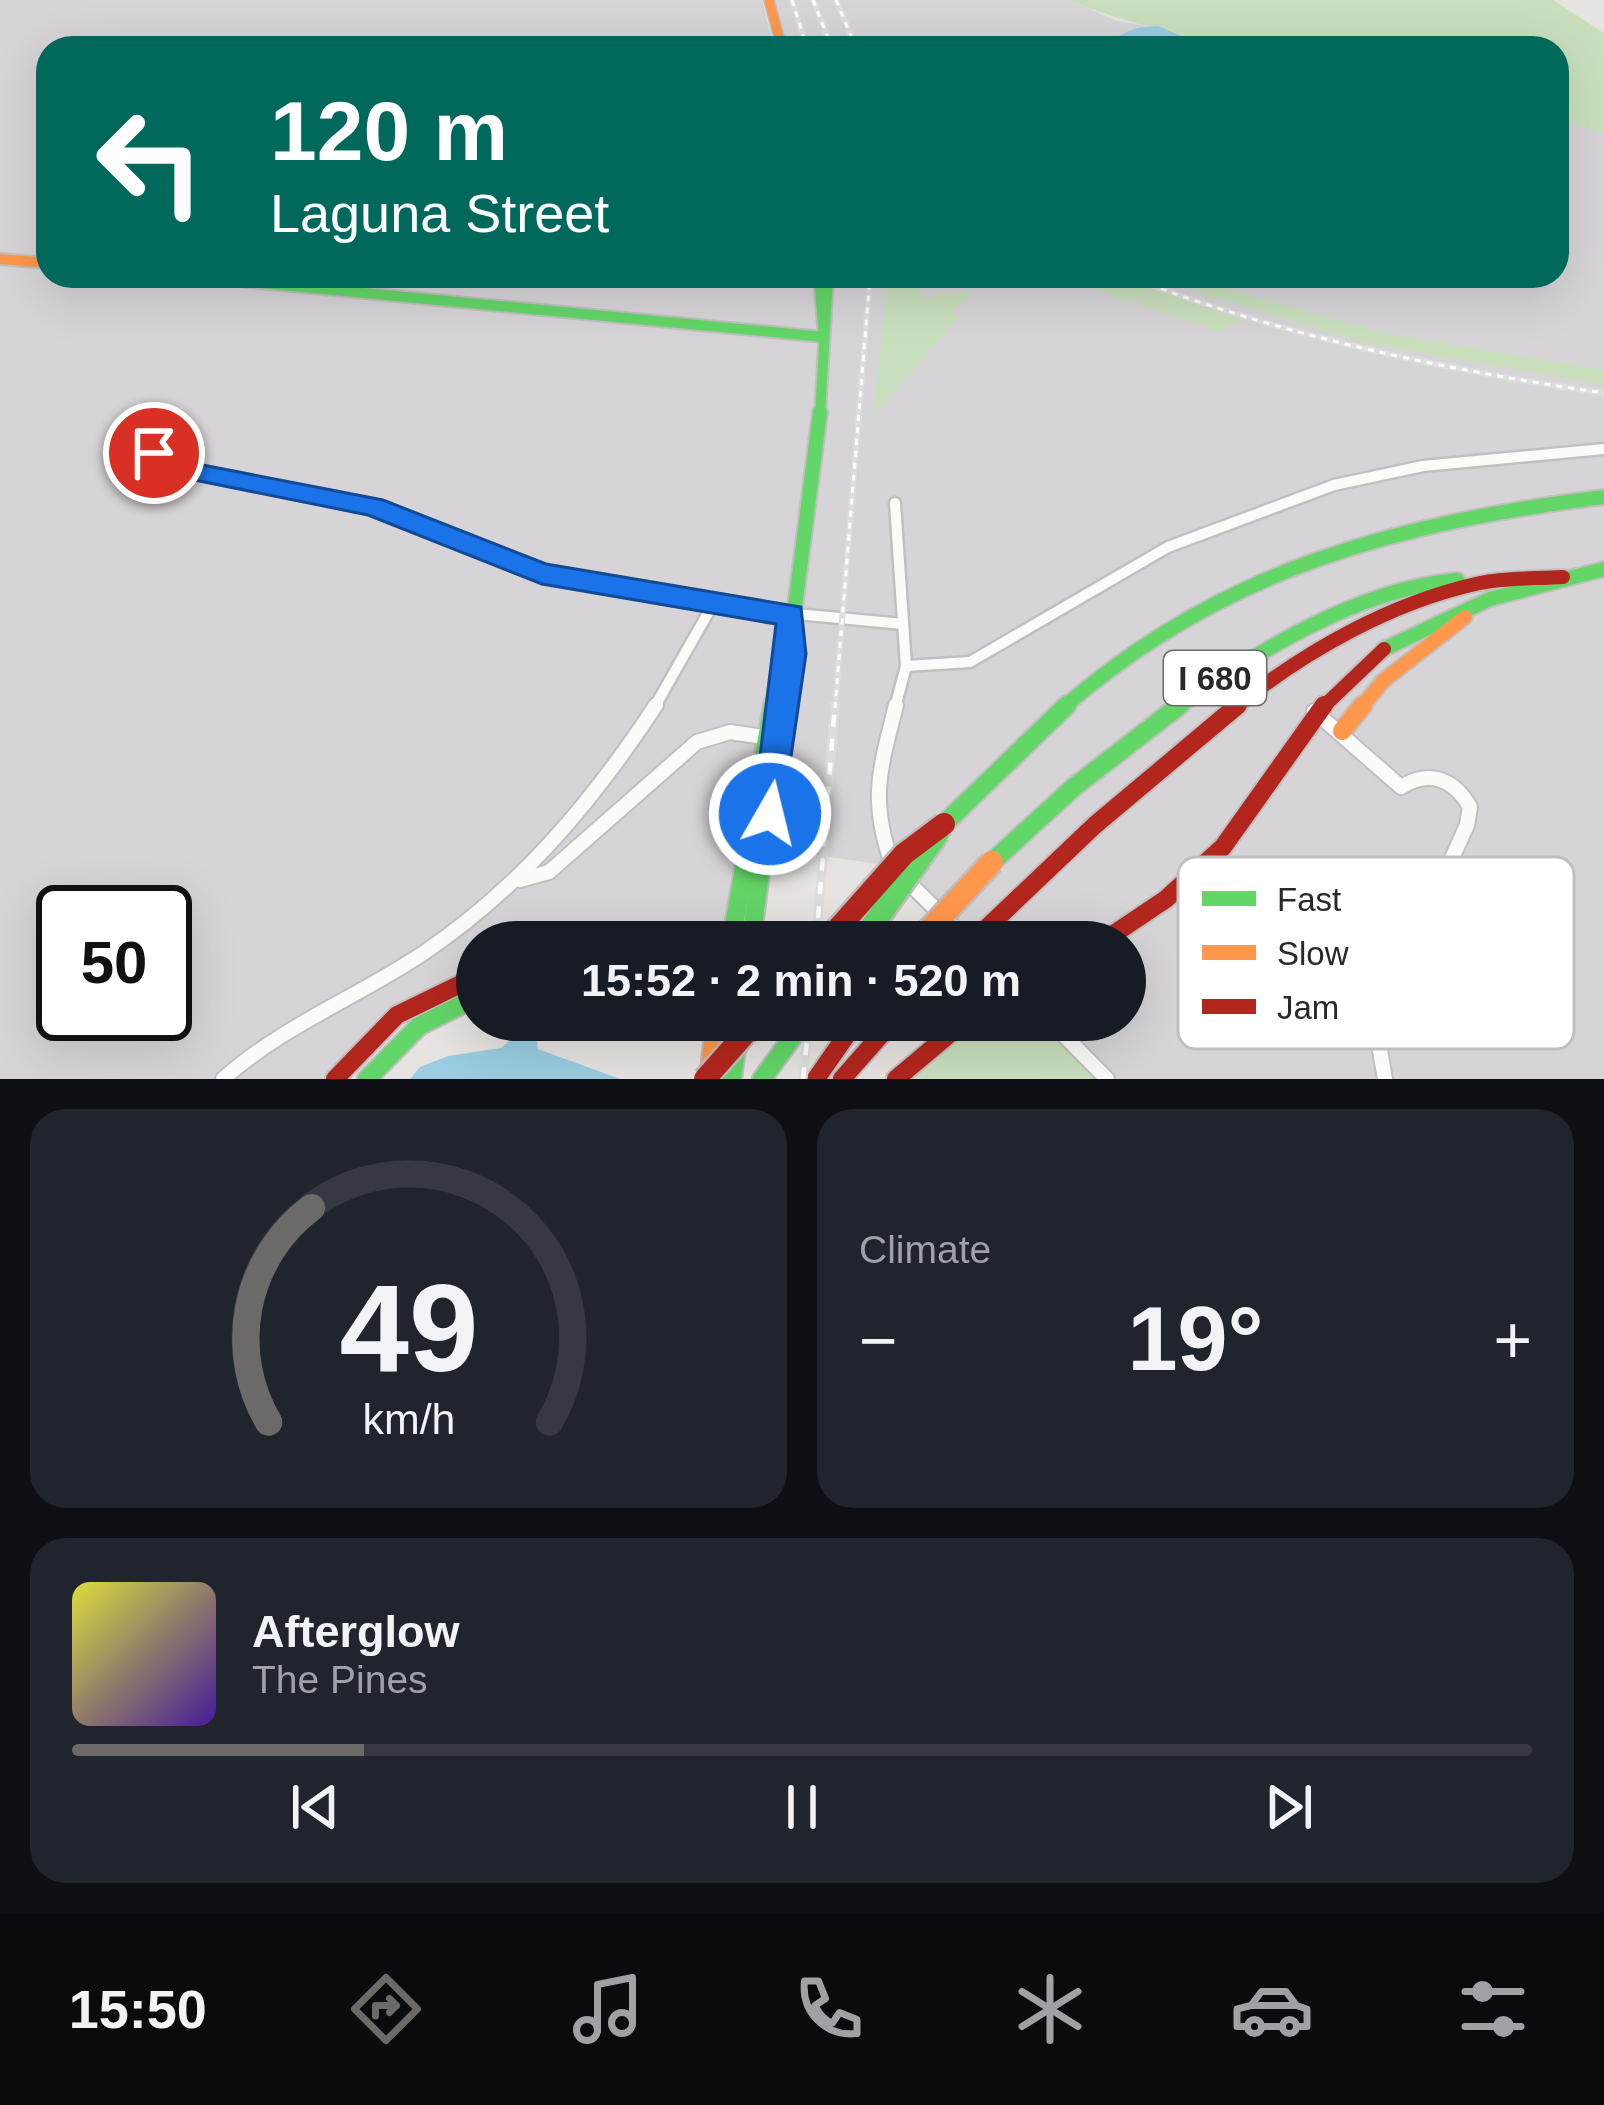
<!DOCTYPE html>
<html lang="en">
<head>
<meta charset="utf-8">
<style>
	:root { --surface:#171b24; --page:#20242c; --text:#f1f3f6; --muted:#9ea1a6; --line:#363941; --accent:#6b6a69 }
	body { margin:0; font-family:Helvetica,sans-serif; background:var(--page); color:var(--text); height:100vh; display:flex; flex-direction:column; font-size:45px; white-space:nowrap }
	* { box-sizing:border-box; margin:0 }
	p { font-size:39px; color:var(--muted) }
	.icon { flex:none; width:66px; height:66px; fill:none; stroke:currentColor; stroke-width:2; stroke-linecap:round; stroke-linejoin:round }
	.map { position:relative; height:1079px; overflow:hidden }
	.details { display:flex; flex-direction:column; gap:30px; padding:30px; background:#0d0f14; flex:1 }
	.details>* { flex:none }
	.banner { position:absolute; left:36px; top:36px; width:1533px; height:252px; border-radius:36px; box-shadow:0 12px 48px #0002; background:#00695c; color:#fff; overflow:hidden }
	.speed { position:absolute; left:36px; top:885px; display:flex; gap:24px; font-size:60px; font-weight:700; text-align:center }
	.speed>* { display:grid; place-content:center; width:156px; height:156px; border-radius:50%; background:var(--surface); box-shadow:0 12px 48px #0002; line-height:1 }
	.speed .limit { border:6px solid #111; border-radius:18px; background:#fff; color:#111 }
	.pin { position:absolute; display:grid; place-items:center; width:102px; height:102px; color:#fff; margin:-51px; border:6px solid #fff; border-radius:50%; box-shadow:0 3px 12px #0007 }
	.me { position:absolute; width:132px; margin:-66px; rotate:8deg; stroke-linejoin:round; filter:drop-shadow(0 0 9px #0008) }
	.turn { display:flex; align-items:center; gap:42px; height:252px; padding:0 36px; font-size:54px }
	.turn .icon { width:156px; height:156px; stroke-width:2.5 }
	.turn b { display:block; font-size:84px; line-height:102px }
	.big { font-size:90px; font-weight:700; line-height:1.1 }
	.details .card { flex:1; display:flex; flex-direction:column; justify-content:center; gap:18px; min-width:0; padding:0 42px; border-radius:36px; background:var(--page) }
	.details .dial { align-items:center; gap:0 }
	.dial svg { height:312px; overflow:visible; fill:none; stroke:var(--line); stroke-width:7; stroke-linecap:round; text-anchor:middle }
	.dial text { fill:var(--text); stroke:none }
	.song { display:flex; align-items:center; gap:36px }
	.cover { width:144px; height:144px; border-radius:18px; background:linear-gradient(135deg,hsl(60 70% 55%),hsl(260 70% 35%)) }
	.played { height:12px; border-radius:6px; background:linear-gradient(90deg,var(--accent) 20%,var(--line) 20%) }
	.keys { display:flex; justify-content:space-around; direction:ltr }
	.heat { display:flex; justify-content:space-between; align-items:center; font-size:66px; direction:ltr }
	.details .tiles { flex:1; display:grid; gap:30px; grid-template-columns:1fr 1fr }
	.card:last-child { grid-column:span 2 }
	.trip { position:absolute; left:456px; top:921px; width:690px; height:120px; border-radius:60px; background:var(--surface); box-shadow:0 12px 48px #0002; font-weight:700; line-height:120px; text-align:center }
	.tabs { display:flex; height:192px; justify-content:space-around; align-items:center; background:#090b0e; color:var(--muted) }
	.tabs .icon { width:84px; height:84px }
	.tabs .selected { color:var(--accent) }
	.tabs b { font-size:54px; color:var(--text) }
	.map>svg:first-child { display:block }
</style>
</head>
<body>
<div class="map">
<svg width="1604" height="1079" viewBox="0 0 1604 1079">
	<rect width="100%" height="100%" fill="#e6e3e0"/>
	<!-- industrial -->
	<g fill="#d7d4d7" fill-rule="evenodd">
		<path d="M0 0H762L774 48H48V276H1557V119L1604 133V1079H1104L1044 1020H1125V942H966L893 866 765 848 731 942H477V976L451 984 335 1079H0ZM63 912H165V1014H63Z"/>
		<polygon points="769,0 1069,0 1117,21 1174,31 1209,48 782,48"/>
	</g>
	<!-- green -->
	<g fill="#c9dfbc">
		<path d="M1068 0H1553L1604 33V133L1557 119V48H1209C1162 27 1115 20 1068 0Z"/>
		<polygon points="888,276 912,276 923,298 974,290 953,314 959,317 873,416"/>
		<polygon points="1068,276 1120,276 1241,320 1220,332 1136,303 1156,295 1127,302"/>
		<polygon points="1146,276 1201,282 1187,286 1193,290 1211,285 1389,334 1604,370 1604,385 1361,342"/>
		<polygon points="966,1020 1048,1020 1107,1079 896,1079"/>
	</g>
	<!-- water -->
	<g fill="#9acde1">
		<polygon points="1158,26 1209,48 1092,48 1136,28"/>
		<polygon points="526,1026 535,1029 538,1049 620,1079 410,1079 420,1067 448,1056 501,1048"/>
	</g>
	<g fill="none" stroke-linecap="round" stroke-linejoin="round">
		<defs>
			<g id="street-far1">
				<polyline points="154,453 179,469 373,507 542,574 662,590 712,606 903,624"/>
				<polyline points="137,479 179,469"/>
				<polyline points="895,503 906,666 895,708"/>
				<polyline points="906,666 970,662 1168,547 1334,485 1423,466 1604,449"/>
				<polyline points="654,708 712,606"/>
			</g>
			<g id="street">
				<path d="M1314 711 1401 787C1429 769 1454 779 1470 807L1467 825 1381 1015 1378 1039 1385 1079"/>
				<path d="M892 864C869 798 880 770 896 705"/>
				<polyline points="904,878 969,942"/>
				<polyline points="520,880 549,872 697,742 730,732 764,737"/>
				<polyline points="1049,1020 1107,1079"/>
				<path d="M223 1079C284 1025 358 997 425 952 521 887 593 801 656 705"/>
			</g>
			<g id="fast-far2">
				<polyline points="185,276 824,337"/>
				<polyline points="819,276 824,337"/>
				<polyline points="820,415 828,276"/>
			</g>
			<g id="fast-far1">
				<polyline points="1384,649 1490,599 1604,569"/>
				<polyline points="772,708 787,625"/>
				<polyline points="782,708 820,412"/>
				<path d="M1063 708C1223 568 1399 523 1604 497"/>
				<path d="M1176 708C1257 652 1357 589 1457 580"/>
			</g>
			<g id="fast">
				<polyline points="944,824 1067,705"/>
				<polyline points="992,862 1074,787 1180,705"/>
				<polyline points="731,942 773,705"/>
				<polyline points="751,942 782,705"/>
				<polyline points="367,1079 419,1026 477,997"/>
				<polyline points="732,1079 740,1020"/>
				<polyline points="762,1079 805,1020"/>
			</g>
			<polyline id="slow-far3" points="769,0 782,48"/>
			<polyline id="slow-far2" points="0,259 48,263"/>
			<polyline id="slow-far1" points="1361,708 1383,681 1465,617"/>
			<g id="slow">
				<polyline points="1342,731 1363,705"/>
				<polyline points="710,1068 716,1020"/>
			</g>
			<g id="jam-far1">
				<path d="M1234 708C1304 652 1391 602 1480 583 1506 577 1536 579 1563 577"/>
				<polyline points="1322,708 1384,649"/>
			</g>
			<g id="jam">
				<polyline points="972,942 1095,825 1238,705"/>
				<polyline points="1102,942 1166,899 1223,847 1324,705"/>
				<polyline points="335,1079 397,1015 477,976"/>
				<polyline points="816,1079 857,1020"/>
				<polyline points="842,1079 894,1020"/>
				<polyline points="896,1079 966,1020"/>
			</g>
		</defs>
		<!-- street-far1 casing -->
		<use href="#street-far1" stroke="#c1bfc0" stroke-width="15"/>
		<!-- street casing -->
		<use href="#street" stroke="#c1bfc0" stroke-width="18"/>
		<!-- fast-far2 casing -->
		<use href="#fast-far2" stroke="#c1bfc0" stroke-width="14"/>
		<!-- fast-far1 casing -->
		<use href="#fast-far1" stroke="#c1bfc0" stroke-width="18"/>
		<!-- fast casing -->
		<use href="#fast" stroke="#c1bfc0" stroke-width="22"/>
		<!-- slow-far3 casing -->
		<use href="#slow-far3" stroke="#c1bfc0" stroke-width="12"/>
		<!-- slow-far2 casing -->
		<use href="#slow-far2" stroke="#c1bfc0" stroke-width="14"/>
		<!-- slow-far1 casing -->
		<use href="#slow-far1" stroke="#c1bfc0" stroke-width="18"/>
		<!-- slow casing -->
		<use href="#slow" stroke="#c1bfc0" stroke-width="22"/>
		<!-- jam-far1 casing -->
		<use href="#jam-far1" stroke="#c1bfc0" stroke-width="18"/>
		<!-- jam casing -->
		<use href="#jam" stroke="#c1bfc0" stroke-width="22"/>
		<!-- street-far1 -->
		<use href="#street-far1" stroke="#fbfbfa" stroke-width="10"/>
		<!-- street -->
		<use href="#street" stroke="#fbfbfa" stroke-width="14"/>
		<!-- fast-far2 -->
		<use href="#fast-far2" stroke="#63d668" stroke-width="10"/>
		<!-- fast-far1 -->
		<use href="#fast-far1" stroke="#63d668" stroke-width="14"/>
		<!-- fast -->
		<use href="#fast" stroke="#63d668" stroke-width="18"/>
		<!-- slow-far3 -->
		<use href="#slow-far3" stroke="#ff974d" stroke-width="9"/>
		<!-- slow-far2 -->
		<use href="#slow-far2" stroke="#ff974d" stroke-width="10"/>
		<!-- slow-far1 -->
		<use href="#slow-far1" stroke="#ff974d" stroke-width="14"/>
		<!-- slow -->
		<use href="#slow" stroke="#ff974d" stroke-width="18"/>
		<!-- jam-far1 -->
		<use href="#jam-far1" stroke="#b3261e" stroke-width="14"/>
		<!-- jam -->
		<use href="#jam" stroke="#b3261e" stroke-width="18"/>
		<defs>
			<g id="rail-far1">
				<polyline points="792,0 807,48"/>
				<polyline points="813,0 832,48"/>
				<polyline points="836,0 856,48"/>
				<path d="M1127 276C1282 336 1440 369 1604 393"/>
				<polyline points="835,708 870,276"/>
			</g>
			<g id="rail">
				<polyline points="816,942 835,705"/>
				<polyline points="803,1079 809,1020"/>
			</g>
		</defs>
		<!-- rail-far1 casing -->
		<use href="#rail-far1" stroke="#ddddde" stroke-width="6"/>
		<!-- rail casing -->
		<use href="#rail" stroke="#ddddde" stroke-width="9"/>
		<!-- rail-far1 -->
		<use href="#rail-far1" stroke="#fff" stroke-width="3" stroke-dasharray="6" stroke-linecap="butt"/>
		<!-- rail -->
		<use href="#rail" stroke="#fff" stroke-width="4.5" stroke-dasharray="12" stroke-linecap="butt"/>
		<defs>
			<polyline id="fast-bridge" points="861,942 938,833"/>
			<polyline id="slow-bridge" points="918,942 992,862"/>
			<g id="jam-bridge">
				<polyline points="826,942 904,854 944,824"/>
				<polyline points="705,1079 757,1020"/>
			</g>
		</defs>
		<!-- fast-bridge casing -->
		<use href="#fast-bridge" stroke="#bfbebd" stroke-width="27" stroke-linecap="butt"/>
		<!-- slow-bridge casing -->
		<use href="#slow-bridge" stroke="#bfbebd" stroke-width="27" stroke-linecap="butt"/>
		<!-- jam-bridge casing -->
		<use href="#jam-bridge" stroke="#bfbebd" stroke-width="27" stroke-linecap="butt"/>
		<!-- fast-bridge -->
		<use href="#fast-bridge" stroke="#63d668" stroke-width="22"/>
		<!-- slow-bridge -->
		<use href="#slow-bridge" stroke="#ff974d" stroke-width="22"/>
		<!-- jam-bridge -->
		<use href="#jam-bridge" stroke="#b3261e" stroke-width="22"/>
	</g>
	<!-- route -->
	<polygon fill="#1a73e8" stroke="#114b97" stroke-width="3" points="154,445 187,462 383,500 546,564 801,607 806,654 781,825 770,829 758,825 753,814 776,624 542,584 368,515 170,475 141,453"/>
	<g text-anchor="middle" stroke-width="10" stroke-linejoin="round" paint-order="stroke">
		<!-- shield labels -->
		<rect fill="#fff" stroke="#696969" stroke-width="3" x="1164" y="651" width="102" height="54" rx="9"/>
		<g font-size="33" font-weight="bold" fill="#292929">
			<text x="1215" y="690">I 680</text>
		</g>
	</g>
	<!-- legend -->
	<rect x="1178" y="857" width="396" height="192" rx="18" fill="#fff" stroke="#bfbfbf" stroke-width="3"/>
	<rect x="1202" y="891" width="54" height="15" fill="#63d668"/>
	<rect x="1202" y="945" width="54" height="15" fill="#ff974d"/>
	<rect x="1202" y="999" width="54" height="15" fill="#b3261e"/>
	<g font-size="33" fill="#292929">
		<text x="1277" y="911">Fast</text>
		<text x="1277" y="965">Slow</text>
		<text x="1277" y="1019">Jam</text>
	</g>
</svg>
<div class="speed"><div class="limit">50</div></div>
<div class="pin" style="left:154px;top:453px;background:#d93025"><svg class="icon" aria-label="arrive" viewBox="0 0 24 24"><path d="M6 21V4h12l-3 4 3 4H6"/></svg></div>
<svg class="me" style="left:770px;top:814px" viewBox="-20 -20 40 40"><circle r="17" fill="#1a73e8" stroke="#fff" stroke-width="3"/><path d="M0-11L8 9 0 5-8 9z" fill="#fff"/></svg>
<div class="trip">15:52 · 2 min · 520 m</div>
<div class="banner">
<div class="turn"><svg class="icon" aria-label="left" viewBox="0 0 24 24"><path d="M17 20v-9H6M10 6l-5 5 5 5"/></svg><div><b>120 m</b>Laguna Street</div></div>
</div>
</div>
<section class="details">
<div class="tiles">
<div class="card dial"><svg viewBox="0 0 100 80">
<path d="M14 69A42 42 0 1 1 86 69"/>
<path d="M14 69A42 42 0 0 1 25 14" stroke="#6b6a69"/>
<text x="50" y="56" font-size="32" font-weight="700">49</text>
<text x="50" y="72" font-size="11">km/h</text>
</svg></div>
<div class="card"><p>Climate</p>
<div class="heat"><a>−</a><b class="big">19°</b><a>+</a></div>
</div>
<div class="card">
<div class="song"><i class="cover"></i><div><b>Afterglow</b><p>The Pines</p></div></div>
<div class="played"></div>
<div class="keys"><svg class="icon" aria-label="previous" viewBox="0 0 24 24"><path d="M18 5L8 12l10 7zM5 5v14"/></svg><svg class="icon" aria-label="pause" viewBox="0 0 24 24"><path d="M8 5v14M16 5v14"/></svg><svg class="icon" aria-label="next" viewBox="0 0 24 24"><path d="M6 5l10 7-10 7zM19 5v14"/></svg></div>
</div>
</div>
</section>
<nav class="tabs">
<b>15:50</b>
<svg class="icon selected" aria-label="directions" viewBox="0 0 24 24"><path d="M12 3l9 9-9 9-9-9zM9 14v-3h6M13 9l2 2-2 2"/></svg>
<svg class="icon" aria-label="music" viewBox="0 0 24 24"><path d="M9 18V5l10-2v13"/><circle cx="6" cy="18" r="3"/><circle cx="16" cy="16" r="3"/></svg>
<svg class="icon" aria-label="phone" viewBox="0 0 24 24"><path d="M5 4h4l2 5-3 2q2 4 5 5l2-3 5 2v4C11 20 4 13 5 4z"/></svg>
<svg class="icon" aria-label="climate" viewBox="0 0 24 24"><path d="M12 3v18M4 7l16 10M4 17L20 7"/></svg>
<svg class="icon" aria-label="car" viewBox="0 0 24 24"><path d="M5 17H2v-5l4-1 3-4h7l3 4 3 1v5h-3M9 17h6M6 11h13"/><circle cx="7" cy="17" r="2"/><circle cx="17" cy="17" r="2"/></svg>
<svg class="icon" aria-label="filters" viewBox="0 0 24 24"><path d="M4 7h16M4 17h16"/><circle cx="9" cy="7" r="2"/><circle cx="15" cy="17" r="2"/></svg>
</nav>
</body>
</html>
